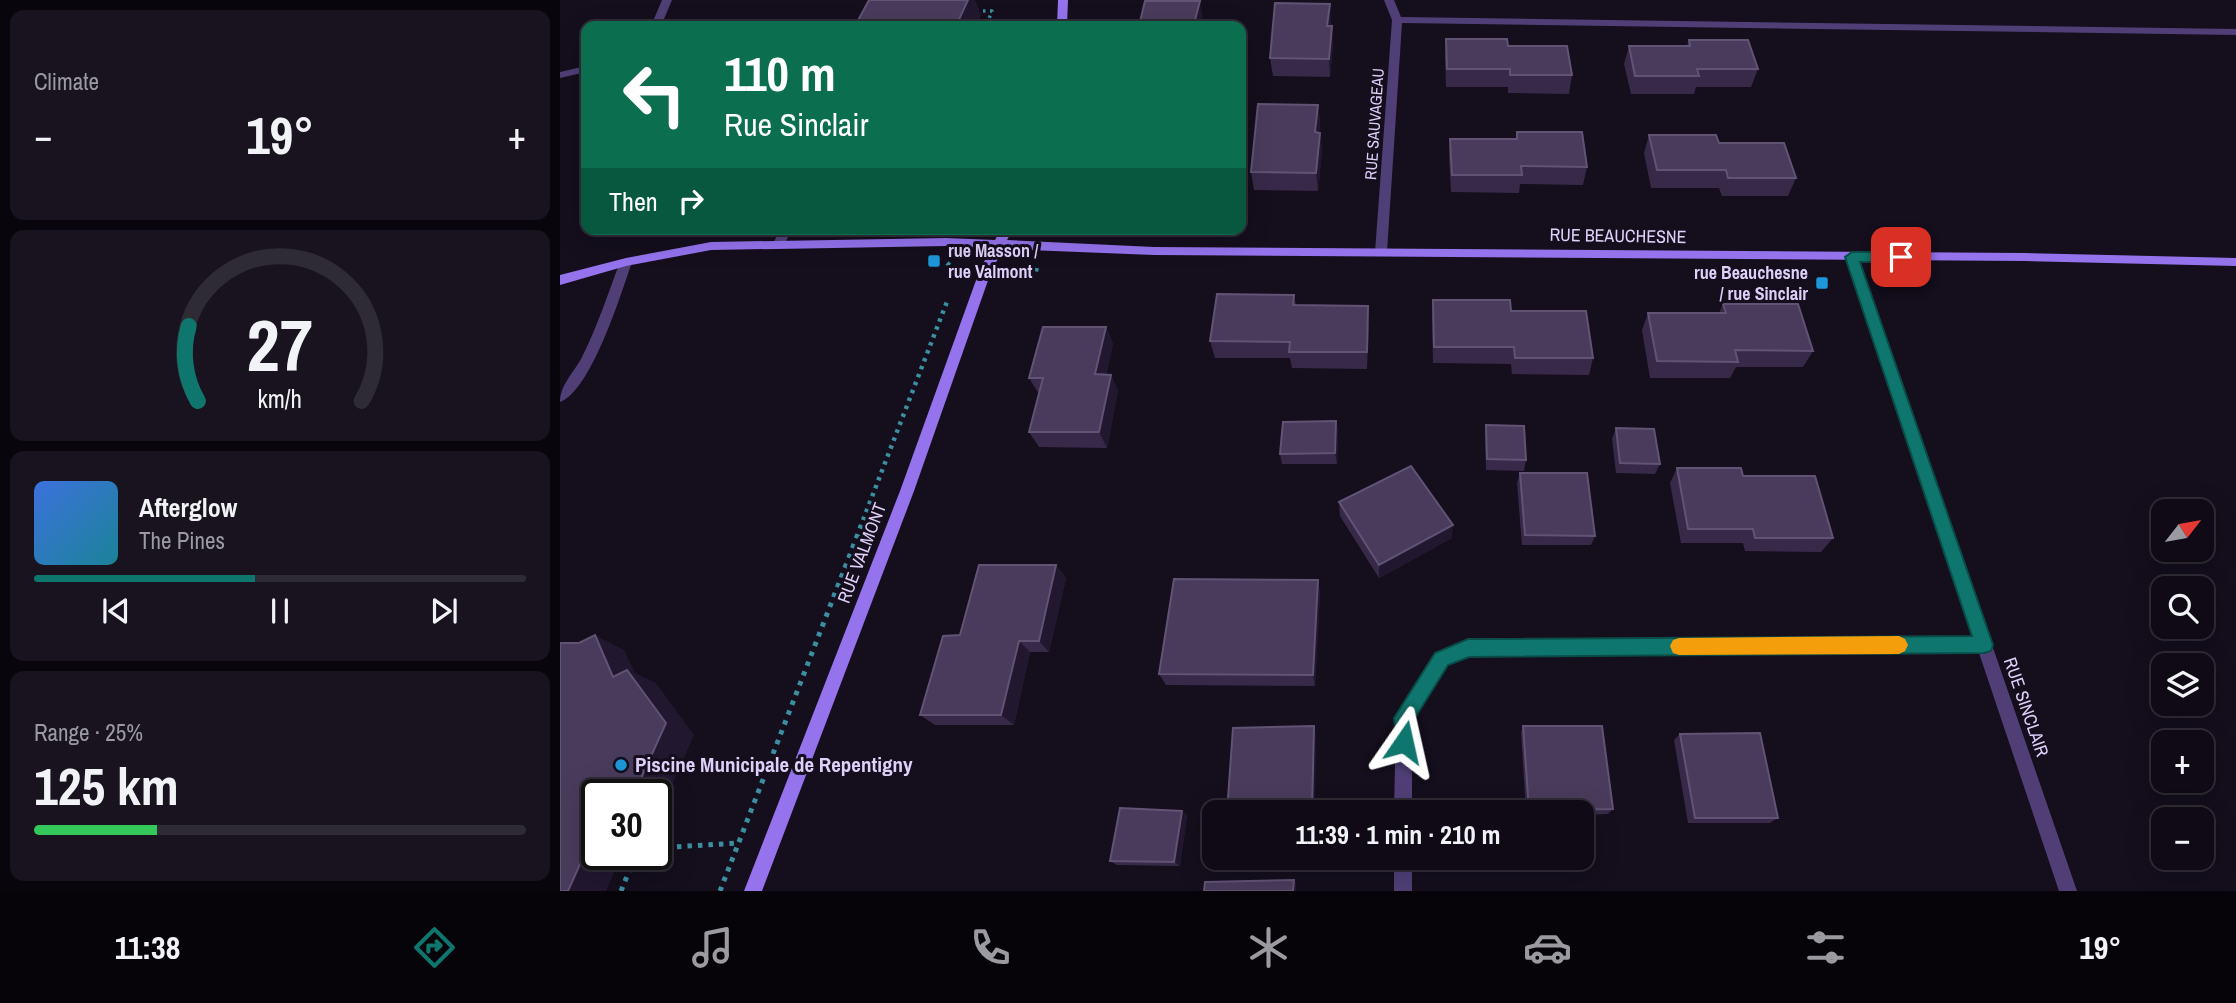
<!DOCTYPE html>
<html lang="en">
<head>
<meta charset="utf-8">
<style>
	:root { --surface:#0f0a16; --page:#18131f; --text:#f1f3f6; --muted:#9b9aa1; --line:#2f2b35; --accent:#0f766e }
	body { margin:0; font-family:"Archivo Narrow",sans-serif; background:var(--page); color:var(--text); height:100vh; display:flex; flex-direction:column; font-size:26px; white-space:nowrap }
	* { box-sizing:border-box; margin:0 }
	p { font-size:23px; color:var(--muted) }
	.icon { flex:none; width:38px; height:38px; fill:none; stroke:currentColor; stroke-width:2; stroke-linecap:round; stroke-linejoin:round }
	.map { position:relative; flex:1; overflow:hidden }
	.details { display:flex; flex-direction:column; gap:10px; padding:10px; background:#08060c; width:560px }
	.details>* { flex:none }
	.hud { position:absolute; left:21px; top:21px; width:665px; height:214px; border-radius:14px; box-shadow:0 7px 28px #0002,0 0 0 2px var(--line); background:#0b6e4f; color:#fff; overflow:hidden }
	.needle { width:46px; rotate:59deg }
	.controls { position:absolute; left:1591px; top:499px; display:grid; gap:14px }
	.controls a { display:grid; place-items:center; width:63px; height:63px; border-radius:14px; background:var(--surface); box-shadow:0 7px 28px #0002,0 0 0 2px var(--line); font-size:35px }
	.speed { position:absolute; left:21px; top:779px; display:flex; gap:14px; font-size:35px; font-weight:700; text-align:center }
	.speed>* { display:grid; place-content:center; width:91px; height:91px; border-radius:50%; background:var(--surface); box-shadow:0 7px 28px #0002,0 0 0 2px var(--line); line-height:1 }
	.speed .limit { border:4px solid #111; border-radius:10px; background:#fff; color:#111 }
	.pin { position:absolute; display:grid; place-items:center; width:60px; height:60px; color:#fff; margin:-30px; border-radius:14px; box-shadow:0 4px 10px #0006 }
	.me { position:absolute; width:77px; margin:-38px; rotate:11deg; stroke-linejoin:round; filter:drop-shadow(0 0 5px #0008) }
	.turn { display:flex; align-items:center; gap:24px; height:147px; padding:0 28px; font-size:32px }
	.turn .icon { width:91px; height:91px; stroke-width:2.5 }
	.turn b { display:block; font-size:49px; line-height:60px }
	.then { display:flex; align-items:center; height:66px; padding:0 28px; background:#0003; gap:14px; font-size:26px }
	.big { font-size:52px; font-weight:700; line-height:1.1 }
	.details .card { flex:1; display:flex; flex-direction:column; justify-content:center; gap:10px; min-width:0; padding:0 24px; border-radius:14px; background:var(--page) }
	.details .dial { align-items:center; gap:0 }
	.dial svg { height:182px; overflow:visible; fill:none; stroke:var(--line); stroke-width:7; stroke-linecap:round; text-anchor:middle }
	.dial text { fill:var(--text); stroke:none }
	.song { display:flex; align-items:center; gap:21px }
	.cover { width:84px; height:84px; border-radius:10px; background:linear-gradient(135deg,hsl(220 70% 55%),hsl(190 70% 35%)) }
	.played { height:7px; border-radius:4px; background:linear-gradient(90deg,var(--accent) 45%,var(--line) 45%) }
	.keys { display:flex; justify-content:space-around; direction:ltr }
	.heat { display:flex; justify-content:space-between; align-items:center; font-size:38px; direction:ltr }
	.charge { height:10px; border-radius:5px; background:linear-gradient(90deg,#34c759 25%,var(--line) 0) }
	.trip { position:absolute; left:642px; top:800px; width:392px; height:70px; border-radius:14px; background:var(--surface); box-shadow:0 7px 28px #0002,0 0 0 2px var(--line); font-weight:700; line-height:70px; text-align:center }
	.tab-bar { display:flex; height:112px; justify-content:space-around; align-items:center; background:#060409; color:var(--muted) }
	.tab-bar .icon { width:49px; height:49px }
	.tab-bar .current { color:var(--accent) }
	.tab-bar b { font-size:32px; color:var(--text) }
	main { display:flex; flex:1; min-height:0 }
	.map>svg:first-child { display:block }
</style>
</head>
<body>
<main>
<section class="details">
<div class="card"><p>Climate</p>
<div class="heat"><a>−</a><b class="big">19°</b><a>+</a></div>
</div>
<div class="card dial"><svg viewBox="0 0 100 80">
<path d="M14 69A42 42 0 1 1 86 69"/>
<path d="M14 69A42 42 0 0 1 10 36" stroke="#0f766e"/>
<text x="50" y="56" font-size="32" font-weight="700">27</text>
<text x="50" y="72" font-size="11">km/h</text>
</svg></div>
<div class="card">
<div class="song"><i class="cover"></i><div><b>Afterglow</b><p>The Pines</p></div></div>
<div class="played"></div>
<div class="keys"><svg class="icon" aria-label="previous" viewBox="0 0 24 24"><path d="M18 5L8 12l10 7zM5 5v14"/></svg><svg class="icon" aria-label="pause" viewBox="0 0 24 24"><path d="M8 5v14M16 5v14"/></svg><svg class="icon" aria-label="next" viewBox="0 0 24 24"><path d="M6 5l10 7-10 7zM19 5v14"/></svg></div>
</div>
<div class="card"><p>Range · 25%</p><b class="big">125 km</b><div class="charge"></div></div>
</section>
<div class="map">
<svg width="1676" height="891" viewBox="0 0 1676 891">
	<rect width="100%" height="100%" fill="#140e1d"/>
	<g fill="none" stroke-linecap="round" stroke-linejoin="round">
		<!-- path-far2 -->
		<polyline stroke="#3c8ea1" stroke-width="3.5" stroke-dasharray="2.5 4.5" stroke-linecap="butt" points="416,11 432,11 426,26"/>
		<!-- path-far1 -->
		<g stroke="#3c8ea1" stroke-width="4.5" stroke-dasharray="3.5 5" stroke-linecap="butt">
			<polyline points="387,263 398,272 403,272"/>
			<polyline points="451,272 476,272 477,265"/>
			<polyline points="300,528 388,299"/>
		</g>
		<!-- path -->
		<g stroke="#3c8ea1" stroke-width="5" stroke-dasharray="4.5 6" stroke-linecap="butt">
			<polyline points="96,848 178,843"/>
			<polyline points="61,891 76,854"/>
			<polyline points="160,891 301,526"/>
		</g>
		<!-- lane -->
		<polygon fill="#4f3f76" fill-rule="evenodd" points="220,229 232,229 223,247 219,248 213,244"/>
		<!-- street -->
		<g fill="#4f3f76" fill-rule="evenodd">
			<polygon points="102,0 112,0 101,26 91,26"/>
			<polygon points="824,0 834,0 841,17 1676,29 1676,35 842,23 827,252 821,256 815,252 832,20"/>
			<polygon points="26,66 26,72 0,78 0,72"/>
			<polygon points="1292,253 1298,257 1517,891 1499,891 1419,653 908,656 887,665 852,720 852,812 834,812 836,718 838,712 875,653 908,640 1414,637 1286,257"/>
			<path d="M66 258 72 262C61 294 31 391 0 402 0 384 15 372 23 355 38 325 48 293 60 262Z"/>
			<rect x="834" y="858" width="18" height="33"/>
		</g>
		<!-- secondary -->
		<g fill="#9473ed" fill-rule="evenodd">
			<polygon points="498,0 508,0 507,26 497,26"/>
			<polygon points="441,229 453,229 447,240 594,247 1465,253 1676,258 1676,266 1465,261 594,255 443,249 431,272 354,491 202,891 184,891 340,491 419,272 431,248 386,246 151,250 66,266 0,285 0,275 66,258 151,242 386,238 435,240"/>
		</g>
	</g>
	<!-- wall -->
	<g fill="#372a48">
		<polygon points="771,22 773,44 770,77 713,76 710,58"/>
		<polygon points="886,39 948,46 1012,75 1009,94 948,93 948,87 886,87 885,57"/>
		<polygon points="1129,40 1198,69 1191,87 1136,87 1134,94 1071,94 1064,64 1069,46 1127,46"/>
		<polygon points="758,105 760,123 759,133 760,133 762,151 758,191 694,190 691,172"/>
		<polygon points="957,132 1027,167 1023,185 960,184 959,193 891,192 889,157 890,139 956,139"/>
		<polygon points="1089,135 1159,143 1236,178 1228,196 1162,196 1159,188 1091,188 1084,153"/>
		<polygon points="734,295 736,305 809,323 807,369 732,368 730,358 655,358 650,341"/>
		<polygon points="873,300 951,311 1033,358 1029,375 952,374 951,364 873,363 872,317"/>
		<polygon points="1163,304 1253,351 1243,367 1176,367 1170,378 1090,378 1082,330 1088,313 1159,313"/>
		<polygon points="546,327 553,344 546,375 551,375 558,391 547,448 479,447 469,432 479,394 469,378"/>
		<polygon points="776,421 778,432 777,464 722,464 720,454"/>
		<polygon points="926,425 966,460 964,471 926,470 925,435"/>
		<polygon points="1056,428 1100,464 1095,474 1056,473 1052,439"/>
		<polygon points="1117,468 1183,476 1273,538 1261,552 1185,551 1183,543 1121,543 1110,483"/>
		<polygon points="960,473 1035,536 1031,545 962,545 957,483"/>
		<polygon points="779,502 892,538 819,578 780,516"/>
		<polygon points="496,565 506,578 489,652 470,652 454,725 375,725 360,715 400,635"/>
		<polygon points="758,580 760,593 755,686 606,685 599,674"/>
		<polygon points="963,726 1053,809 1048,814 1022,815 1022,812 966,812 961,733"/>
		<polygon points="1120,734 1218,818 1210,823 1128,823 1114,740"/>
		<polygon points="622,811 627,816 620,866 557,865 550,861"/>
	</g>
	<!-- shaded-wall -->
	<g fill="#21172f">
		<polygon points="408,0 415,0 421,15 416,26 396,26"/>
		<polygon points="640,1 643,20 642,26 635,26 634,24"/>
		<polygon points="770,4 771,22 769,44 767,26"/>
		<polygon points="772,26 773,44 770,77 769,59"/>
		<polygon points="758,105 760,123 757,151 755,132"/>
		<polygon points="760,133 762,151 758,191 756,173"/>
		<polygon points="808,306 809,323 807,369 807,352"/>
		<polygon points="546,327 553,344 543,391 535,374"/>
		<polygon points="551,375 558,391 547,448 539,432"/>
		<polygon points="776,421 778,432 777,464 775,453"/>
		<polygon points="893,525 892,538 819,578 819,565"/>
		<polygon points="496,565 506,578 489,652 479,641"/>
		<polygon points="758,580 760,593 755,686 753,675"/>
		<polygon points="35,635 64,650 75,673 96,683 134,735 96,822 96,794 74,794 53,677"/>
		<polygon points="459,641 470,652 454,725 441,715"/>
		<polygon points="754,726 756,733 755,812 752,812"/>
		<polygon points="622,811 627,816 620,866 614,862"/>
		<polygon points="37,832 37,854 62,854 46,891 8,891 34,833"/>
		<polygon points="734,880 736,883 736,891 733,891"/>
	</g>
	<!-- building -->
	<g fill="#493b5b" stroke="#605374" stroke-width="2">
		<polygon points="309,0 408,0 396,26 295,26"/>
		<polygon points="585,1 640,1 634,24 639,24 638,26 579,26"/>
		<polygon points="715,3 770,4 767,26 772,26 769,59 710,58"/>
		<polygon points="886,39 947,39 948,46 1007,46 1012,75 950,75 950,69 887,69"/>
		<polygon points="1129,40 1188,40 1198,69 1137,69 1139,76 1075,76 1069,46 1130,46"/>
		<polygon points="698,104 758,105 755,132 760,133 756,173 691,172"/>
		<polygon points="957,132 1022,132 1027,167 961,166 962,175 892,175 890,139 957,139"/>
		<polygon points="1089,135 1156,135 1159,143 1224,143 1236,178 1168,178 1166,170 1097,170"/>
		<polygon points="657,294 734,295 733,305 808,306 807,352 729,352 730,342 650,341"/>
		<polygon points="873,300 950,300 951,311 1026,311 1033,358 955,358 954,347 874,347"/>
		<polygon points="1163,304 1238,304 1253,351 1175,350 1178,362 1097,361 1088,313 1166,313"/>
		<polygon points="483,327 546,327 535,374 551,375 539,432 469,432 483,378 469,378"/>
		<polygon points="776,421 775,453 720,454 723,422"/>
		<polygon points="926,425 964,426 966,460 927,459"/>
		<polygon points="1056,428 1094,429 1100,464 1060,463"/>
		<polygon points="851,466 893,525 819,565 779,502"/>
		<polygon points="1117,468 1181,468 1183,476 1255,476 1273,538 1195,538 1193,529 1128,529"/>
		<polygon points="960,473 1027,473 1035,536 965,535"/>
		<polygon points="419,565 496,565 479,641 459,641 441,715 360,715 383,636 400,635"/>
		<polygon points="614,579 758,580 753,675 599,674"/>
		<polygon points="35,635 53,677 67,670 106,723 74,794 37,794 37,832 34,833 8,891 0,891 0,643 19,643"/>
		<polygon points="754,726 752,812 667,812 673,728"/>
		<polygon points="963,726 1042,726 1053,809 969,810"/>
		<polygon points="1200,733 1218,818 1135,818 1120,734"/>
		<polygon points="560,808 622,811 614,862 550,861"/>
		<polygon points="734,880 733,891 644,891 645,882"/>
	</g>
	<!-- route -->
	<polygon fill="#0f766e" stroke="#0a4d48" stroke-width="2" points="1292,252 1341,252 1348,257 1341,262 1300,262 1433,645 1431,651 1424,653 909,657 888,665 853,721 850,749 844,751 837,749 834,718 875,653 908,639 1412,636 1285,257"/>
	<!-- slow -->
	<polygon fill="#f59e0b" points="1339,636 1345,639 1348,645 1345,651 1339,654 1119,655 1113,653 1110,646 1113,640 1119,638"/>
	<!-- markers -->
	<g fill="#1d97d8" stroke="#140e1d" stroke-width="2.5">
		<rect x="367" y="254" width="14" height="14" rx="3.5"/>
		<rect x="1255" y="276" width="14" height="14" rx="3.5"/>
		<circle cx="61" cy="765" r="7"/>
	</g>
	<g text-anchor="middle" stroke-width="6" stroke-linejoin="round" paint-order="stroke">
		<!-- far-street labels -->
		<g font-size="16" fill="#dfd0f9" stroke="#140e1d">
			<text transform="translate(814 124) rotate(-86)" y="6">RUE SAUVAGEAU</text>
		</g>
		<!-- street labels -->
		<g font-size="18" fill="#dfd0f9" stroke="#140e1d">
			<text transform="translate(1058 236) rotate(1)" y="6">RUE BEAUCHESNE</text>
			<text transform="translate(302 553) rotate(-69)" y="6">RUE VALMONT</text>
			<text transform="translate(1466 707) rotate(71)" y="6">RUE SINCLAIR</text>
		</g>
		<!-- poi labels -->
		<g font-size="18" font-weight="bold" fill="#dfd0f9" stroke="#140e1d" text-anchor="start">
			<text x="388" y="257">rue Masson /<tspan x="388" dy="21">rue Valmont</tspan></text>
			<text x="1248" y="279" text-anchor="end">rue Beauchesne<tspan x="1248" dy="21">/ rue Sinclair</tspan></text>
		</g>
		<!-- near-poi labels -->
		<g font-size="21" font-weight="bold" fill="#dfd0f9" stroke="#140e1d" text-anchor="start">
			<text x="75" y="772">Piscine Municipale de Repentigny</text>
		</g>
	</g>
</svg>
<div class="controls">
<a><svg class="needle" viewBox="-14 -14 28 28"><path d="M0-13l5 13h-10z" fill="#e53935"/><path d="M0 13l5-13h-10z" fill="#9b9aa1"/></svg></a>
<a><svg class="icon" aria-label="search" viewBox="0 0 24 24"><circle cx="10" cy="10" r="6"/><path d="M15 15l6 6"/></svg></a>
<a><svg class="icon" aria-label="layers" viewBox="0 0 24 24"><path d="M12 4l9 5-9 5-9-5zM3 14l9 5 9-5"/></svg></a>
<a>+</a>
<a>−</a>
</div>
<div class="speed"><div class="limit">30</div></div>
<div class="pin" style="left:1341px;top:257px;background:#d93025"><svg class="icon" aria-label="arrive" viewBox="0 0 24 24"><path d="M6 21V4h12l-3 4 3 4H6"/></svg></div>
<svg class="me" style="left:844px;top:742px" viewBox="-20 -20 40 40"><path d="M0-17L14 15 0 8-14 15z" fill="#0f766e" stroke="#fff" stroke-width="4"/></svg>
<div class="trip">11:39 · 1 min · 210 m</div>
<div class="hud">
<div class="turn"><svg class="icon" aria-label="left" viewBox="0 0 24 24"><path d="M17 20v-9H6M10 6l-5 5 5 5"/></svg><div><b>110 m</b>Rue Sinclair</div></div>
<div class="then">Then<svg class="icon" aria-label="right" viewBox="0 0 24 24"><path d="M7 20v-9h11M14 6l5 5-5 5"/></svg></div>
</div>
</div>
</main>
<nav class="tab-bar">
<b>11:38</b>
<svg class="icon current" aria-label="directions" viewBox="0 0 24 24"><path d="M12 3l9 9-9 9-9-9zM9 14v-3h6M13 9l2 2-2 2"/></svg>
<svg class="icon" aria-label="music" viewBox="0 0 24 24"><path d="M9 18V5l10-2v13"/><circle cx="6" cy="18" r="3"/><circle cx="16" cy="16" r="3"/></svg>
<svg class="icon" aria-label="phone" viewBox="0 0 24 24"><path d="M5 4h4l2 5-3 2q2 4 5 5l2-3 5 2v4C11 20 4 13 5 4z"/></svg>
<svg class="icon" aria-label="climate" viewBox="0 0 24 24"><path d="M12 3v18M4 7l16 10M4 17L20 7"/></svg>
<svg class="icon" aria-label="car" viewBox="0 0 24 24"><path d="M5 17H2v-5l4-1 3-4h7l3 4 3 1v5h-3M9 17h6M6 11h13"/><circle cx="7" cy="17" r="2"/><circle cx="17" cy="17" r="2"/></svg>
<svg class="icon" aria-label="filters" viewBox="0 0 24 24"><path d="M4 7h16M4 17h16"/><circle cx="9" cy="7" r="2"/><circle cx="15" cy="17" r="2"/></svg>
<b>19°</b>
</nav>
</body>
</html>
